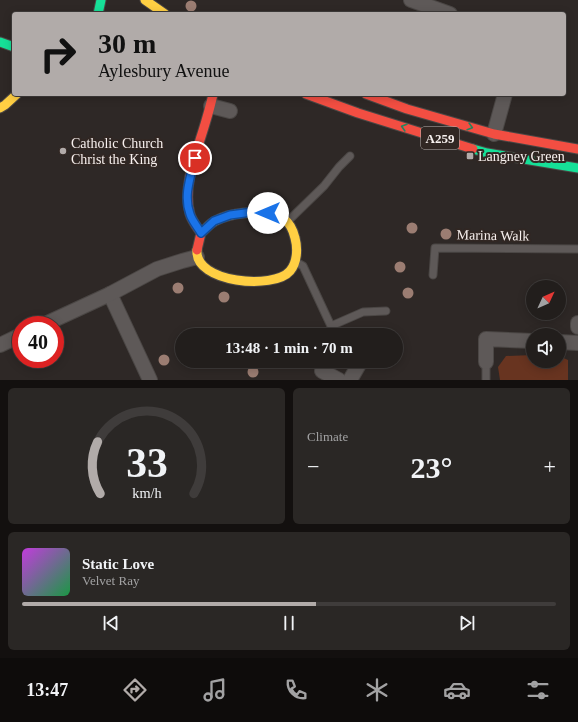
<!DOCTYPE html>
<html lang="en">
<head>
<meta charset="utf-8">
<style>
	:root { --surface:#221e1c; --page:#2a2725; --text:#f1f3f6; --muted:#a2a2a3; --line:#3f3c3b; --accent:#b1aba9 }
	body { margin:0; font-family:Georgia,serif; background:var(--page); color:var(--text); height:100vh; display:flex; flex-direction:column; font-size:15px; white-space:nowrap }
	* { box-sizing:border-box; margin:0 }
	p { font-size:13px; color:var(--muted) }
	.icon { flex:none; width:22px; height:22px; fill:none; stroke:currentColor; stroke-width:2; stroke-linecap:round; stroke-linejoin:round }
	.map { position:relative; height:380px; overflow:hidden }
	.side { display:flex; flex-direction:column; gap:8px; padding:8px; background:#13100f; flex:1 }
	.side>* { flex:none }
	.banner { position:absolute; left:12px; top:12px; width:554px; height:84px; border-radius:4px; box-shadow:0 2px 10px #0003,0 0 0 1px var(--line); background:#b1aba9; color:#111; overflow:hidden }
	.needle { width:26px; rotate:46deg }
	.tools { position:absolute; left:526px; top:280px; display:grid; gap:8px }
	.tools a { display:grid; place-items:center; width:40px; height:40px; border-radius:50%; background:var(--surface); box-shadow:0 2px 10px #0003,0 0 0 1px var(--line); font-size:20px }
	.speed { position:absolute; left:12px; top:316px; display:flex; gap:8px; font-size:20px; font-weight:700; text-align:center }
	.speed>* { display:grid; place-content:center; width:52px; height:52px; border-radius:50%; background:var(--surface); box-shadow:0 2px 10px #0003,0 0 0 1px var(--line); line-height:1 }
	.speed .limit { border:6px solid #d22; background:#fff; color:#111 }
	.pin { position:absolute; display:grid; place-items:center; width:34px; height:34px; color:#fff; margin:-17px; border:2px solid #fff; border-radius:50%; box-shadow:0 1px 4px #0007 }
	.me { position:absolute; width:44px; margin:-22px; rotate:270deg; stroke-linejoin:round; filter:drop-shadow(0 0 3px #0008) }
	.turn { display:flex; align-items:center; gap:14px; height:84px; padding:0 20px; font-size:18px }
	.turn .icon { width:52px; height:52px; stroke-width:2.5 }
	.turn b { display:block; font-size:28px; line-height:34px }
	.big { font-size:30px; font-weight:700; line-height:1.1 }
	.side .widget { flex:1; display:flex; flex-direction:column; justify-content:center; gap:6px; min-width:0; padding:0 14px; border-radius:6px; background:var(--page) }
	.side .dial { align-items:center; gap:0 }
	.dial svg { height:104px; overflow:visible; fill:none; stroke:var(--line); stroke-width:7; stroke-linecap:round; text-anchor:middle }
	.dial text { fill:var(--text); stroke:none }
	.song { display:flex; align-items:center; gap:12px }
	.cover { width:48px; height:48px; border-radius:6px; background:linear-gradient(135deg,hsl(290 70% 55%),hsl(140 70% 35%)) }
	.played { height:4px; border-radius:2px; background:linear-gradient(90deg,var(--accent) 55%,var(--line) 55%) }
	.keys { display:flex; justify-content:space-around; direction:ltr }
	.heat { display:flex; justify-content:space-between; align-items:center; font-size:22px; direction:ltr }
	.side .tiles { flex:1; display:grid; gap:8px; grid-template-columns:1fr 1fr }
	.widget:last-child { grid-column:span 2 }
	.trip { position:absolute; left:175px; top:328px; width:228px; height:40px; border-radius:20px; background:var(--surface); box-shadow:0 2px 10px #0003,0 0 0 1px var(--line); font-weight:700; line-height:40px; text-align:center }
	.dock { display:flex; height:64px; justify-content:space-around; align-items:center; background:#0e0c0b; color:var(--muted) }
	.dock .icon { width:28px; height:28px }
	.dock .on { color:var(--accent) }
	.dock b { font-size:18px; color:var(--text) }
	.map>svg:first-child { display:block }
</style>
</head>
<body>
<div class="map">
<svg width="578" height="380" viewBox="0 0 578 380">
	<rect width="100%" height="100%" fill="#2e2826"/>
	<!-- green -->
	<polygon fill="#683420" points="533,355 533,361 559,361 559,356 568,360 568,380 500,380 498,367 506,356"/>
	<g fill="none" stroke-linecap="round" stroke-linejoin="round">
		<defs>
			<g id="lane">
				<polyline points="288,221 324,186 339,167 350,156"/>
				<polyline points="296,262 303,266 331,326 363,312 386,311"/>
				<polyline points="433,275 435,248 578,249"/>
				<polyline points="486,380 486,362"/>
			</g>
			<g id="street">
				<polyline points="411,0 450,14"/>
				<polyline points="211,106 230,111"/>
				<polyline points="494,134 505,94"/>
				<polyline points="110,294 150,380"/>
				<polyline points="578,323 578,327"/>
				<polyline points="43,325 110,294 157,269 182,261 197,257"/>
				<polyline points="559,342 578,343"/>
				<polyline points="0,345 21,335"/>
				<polyline points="486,362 486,339 533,341"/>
				<polyline points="322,371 339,380"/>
				<polyline points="350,380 361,361"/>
			</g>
			<g id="fast">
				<polyline points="98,14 101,0"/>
				<polyline points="0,42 14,47"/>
				<polyline points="473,149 487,153 578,168"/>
			</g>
			<g id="slow">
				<polyline points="145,0 165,14"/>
				<polyline points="0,108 5,105 17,94"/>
				<path d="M197 250C194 283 274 290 290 271 297 263 298 249 295 238 291 220 278 211 260 211 254 211 249 213 244 213 234 214 224 216 215 221 209 224 206 229 201 233"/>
			</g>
			<g id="jam">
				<polyline points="306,94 358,113 473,149"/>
				<polyline points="366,94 407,109 494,134 578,149"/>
				<path d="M197 250 201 233C197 227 192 221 190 214 182 187 197 151 205 124 208 114 211 104 213 94"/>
			</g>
		</defs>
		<!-- lane casing -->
		<use href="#lane" stroke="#4b4745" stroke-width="9"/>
		<!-- street casing -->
		<use href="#street" stroke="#4b4745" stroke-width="16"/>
		<!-- fast casing -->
		<use href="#fast" stroke="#4b4745" stroke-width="11"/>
		<!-- slow casing -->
		<use href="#slow" stroke="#4b4745" stroke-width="11"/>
		<!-- jam casing -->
		<use href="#jam" stroke="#4b4745" stroke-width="11"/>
		<!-- lane -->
		<use href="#lane" stroke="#5e5958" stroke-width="7"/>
		<!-- street -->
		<use href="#street" stroke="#5e5958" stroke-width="14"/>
		<!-- fast -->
		<use href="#fast" stroke="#16e098" stroke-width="9"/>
		<!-- slow -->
		<use href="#slow" stroke="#ffcf43" stroke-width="9"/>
		<!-- jam -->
		<use href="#jam" stroke="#f24e42" stroke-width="9"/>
	</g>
	<!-- trees -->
	<g fill="#9b7d72">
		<circle cx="191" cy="6" r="5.5"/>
		<circle cx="412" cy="228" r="5.5"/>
		<circle cx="446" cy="234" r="5.5"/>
		<circle cx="400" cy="267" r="5.5"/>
		<circle cx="178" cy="288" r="5.5"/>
		<circle cx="408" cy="293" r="5.5"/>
		<circle cx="224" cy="297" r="5.5"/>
		<circle cx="164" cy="360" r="5.5"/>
		<circle cx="253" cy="372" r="5.5"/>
	</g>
	<!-- one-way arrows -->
	<defs><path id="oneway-chevron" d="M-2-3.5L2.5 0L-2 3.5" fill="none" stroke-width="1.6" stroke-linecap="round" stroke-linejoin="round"/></defs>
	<g stroke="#24845e">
		<use href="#oneway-chevron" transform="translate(404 127) rotate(-163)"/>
		<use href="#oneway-chevron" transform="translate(470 127) rotate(16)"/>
	</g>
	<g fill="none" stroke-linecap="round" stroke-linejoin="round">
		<defs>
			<path id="route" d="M195 158C191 176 183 195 190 214 192 221 198 227 201 233L214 221 230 215 259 211 268 213"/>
		</defs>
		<!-- route casing -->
		<use href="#route" stroke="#114b97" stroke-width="10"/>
		<!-- route -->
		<use href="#route" stroke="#1a73e8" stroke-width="7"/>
	</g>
	<!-- markers -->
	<g fill="#b1aba9" stroke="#312723" stroke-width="1.5">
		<circle cx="63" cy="151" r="4"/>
		<rect x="466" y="152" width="8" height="8" rx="2"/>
	</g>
	<g text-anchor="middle" stroke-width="4" stroke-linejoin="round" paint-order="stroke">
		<!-- shield labels -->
		<rect fill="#312723" stroke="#bcb4b2" stroke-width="1" x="421" y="127" width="38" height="22" rx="3"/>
		<g font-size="13" font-weight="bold" fill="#f8f1ef">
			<text x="440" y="143">A259</text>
		</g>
		<!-- poi labels -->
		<g font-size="14" fill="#f8f1ef" stroke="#312723" text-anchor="start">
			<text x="71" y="148">Catholic Church<tspan x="71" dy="16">Christ the King</tspan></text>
			<text x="478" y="161">Langney Green</text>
		</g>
		<!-- street labels -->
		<g font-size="14" fill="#f8f1ef" stroke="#312723">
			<text transform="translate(493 235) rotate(1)" y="5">Marina Walk</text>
		</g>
	</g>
</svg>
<div class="tools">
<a><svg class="needle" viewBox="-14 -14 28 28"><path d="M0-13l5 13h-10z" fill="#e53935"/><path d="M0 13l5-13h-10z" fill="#a2a2a3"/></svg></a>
<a><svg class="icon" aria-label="sound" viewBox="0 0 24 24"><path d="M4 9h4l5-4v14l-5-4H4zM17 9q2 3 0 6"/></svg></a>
</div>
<div class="speed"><div class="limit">40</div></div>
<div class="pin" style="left:195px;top:158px;background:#d93025"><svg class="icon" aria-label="arrive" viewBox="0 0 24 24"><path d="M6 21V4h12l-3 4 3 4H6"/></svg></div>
<svg class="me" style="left:268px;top:213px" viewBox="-20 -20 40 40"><circle r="19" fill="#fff"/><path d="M0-13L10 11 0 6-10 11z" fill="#1a73e8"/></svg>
<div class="trip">13:48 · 1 min · 70 m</div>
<div class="banner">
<div class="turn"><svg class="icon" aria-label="right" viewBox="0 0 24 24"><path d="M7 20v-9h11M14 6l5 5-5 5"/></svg><div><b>30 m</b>Aylesbury Avenue</div></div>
</div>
</div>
<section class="side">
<div class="tiles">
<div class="widget dial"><svg viewBox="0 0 100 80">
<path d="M14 69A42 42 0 1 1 86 69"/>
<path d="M14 69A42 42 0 0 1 12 29" stroke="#b1aba9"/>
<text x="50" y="56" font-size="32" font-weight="700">33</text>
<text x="50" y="72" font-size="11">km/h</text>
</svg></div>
<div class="widget"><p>Climate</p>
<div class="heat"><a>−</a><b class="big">23°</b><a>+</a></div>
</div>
<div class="widget">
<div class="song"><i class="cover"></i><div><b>Static Love</b><p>Velvet Ray</p></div></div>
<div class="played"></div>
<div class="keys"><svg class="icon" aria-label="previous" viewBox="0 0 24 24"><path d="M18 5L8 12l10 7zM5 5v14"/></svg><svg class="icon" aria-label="pause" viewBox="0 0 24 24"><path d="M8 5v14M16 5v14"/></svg><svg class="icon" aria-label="next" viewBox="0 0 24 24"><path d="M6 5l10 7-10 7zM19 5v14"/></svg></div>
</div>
</div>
</section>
<nav class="dock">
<b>13:47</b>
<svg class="icon on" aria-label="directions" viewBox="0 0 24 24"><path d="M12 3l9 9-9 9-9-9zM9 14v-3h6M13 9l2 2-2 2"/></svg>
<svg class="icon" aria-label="music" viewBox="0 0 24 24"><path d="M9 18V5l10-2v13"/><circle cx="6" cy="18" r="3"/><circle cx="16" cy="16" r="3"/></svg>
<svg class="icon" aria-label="phone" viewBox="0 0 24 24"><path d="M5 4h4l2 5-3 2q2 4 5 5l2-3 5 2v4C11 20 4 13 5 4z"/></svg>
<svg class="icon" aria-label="climate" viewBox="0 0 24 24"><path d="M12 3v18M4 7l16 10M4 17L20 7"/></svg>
<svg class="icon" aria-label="car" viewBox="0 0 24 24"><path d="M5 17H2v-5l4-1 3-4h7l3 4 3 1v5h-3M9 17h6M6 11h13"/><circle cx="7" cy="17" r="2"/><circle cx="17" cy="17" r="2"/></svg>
<svg class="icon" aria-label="filters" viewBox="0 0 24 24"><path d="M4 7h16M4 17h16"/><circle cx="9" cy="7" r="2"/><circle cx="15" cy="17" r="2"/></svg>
</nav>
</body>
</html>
